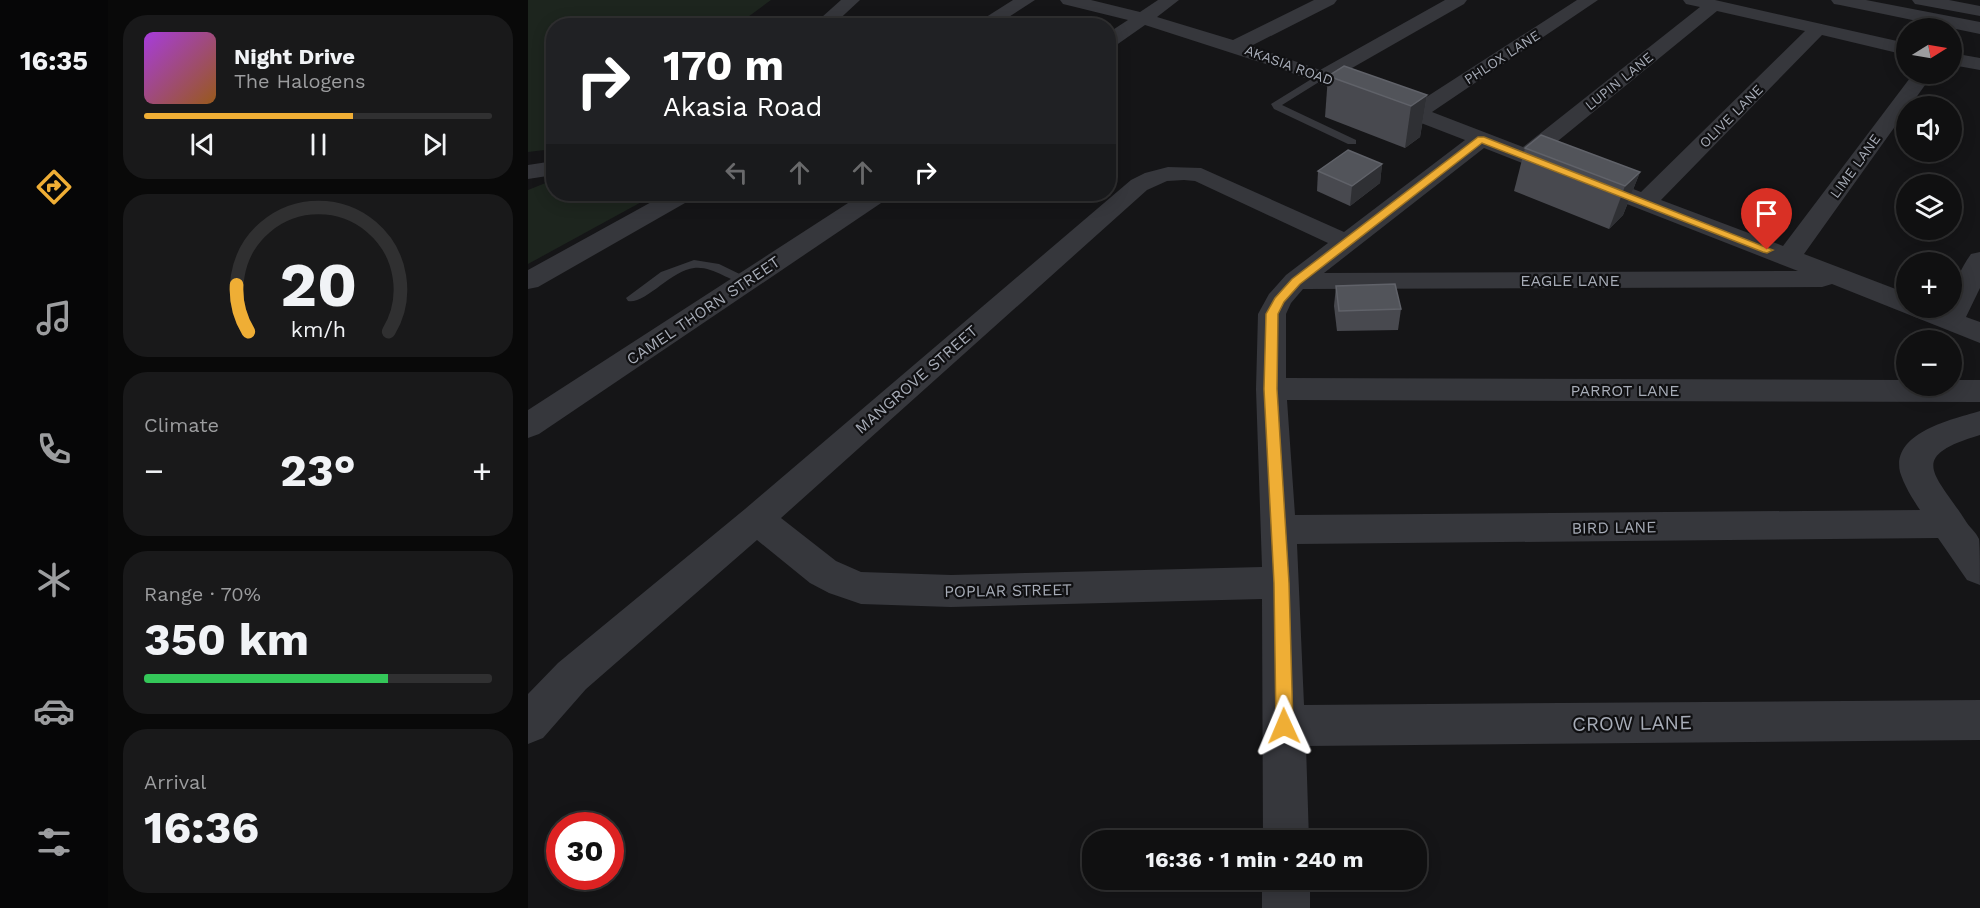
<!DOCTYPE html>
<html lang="en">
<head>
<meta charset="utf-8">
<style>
	:root { --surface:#101011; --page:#19191a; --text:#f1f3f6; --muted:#9c9d9f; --line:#303031; --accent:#efae35 }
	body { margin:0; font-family:"Work Sans",sans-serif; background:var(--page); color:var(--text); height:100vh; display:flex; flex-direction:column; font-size:22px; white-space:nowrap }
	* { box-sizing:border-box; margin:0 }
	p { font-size:20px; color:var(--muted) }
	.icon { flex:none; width:33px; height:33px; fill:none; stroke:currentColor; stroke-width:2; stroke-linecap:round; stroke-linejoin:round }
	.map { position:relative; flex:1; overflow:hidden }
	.drawer { display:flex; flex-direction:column; gap:15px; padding:15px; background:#090909; width:420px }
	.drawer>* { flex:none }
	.top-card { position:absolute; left:18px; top:18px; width:570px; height:183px; border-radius:24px; box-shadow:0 3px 15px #0003,0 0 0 2px var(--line); background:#202124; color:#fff; overflow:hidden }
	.needle { width:39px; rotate:79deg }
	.buttons { position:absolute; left:1368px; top:18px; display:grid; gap:12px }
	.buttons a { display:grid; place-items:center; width:66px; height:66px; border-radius:50%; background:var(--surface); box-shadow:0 3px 15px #0003,0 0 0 2px var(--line); font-size:30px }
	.speed { position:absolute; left:18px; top:812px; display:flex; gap:12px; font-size:30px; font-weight:700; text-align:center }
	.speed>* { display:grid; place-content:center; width:78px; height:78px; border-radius:50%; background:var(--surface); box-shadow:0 3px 15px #0003,0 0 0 2px var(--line); line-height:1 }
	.speed .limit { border:9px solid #d22; background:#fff; color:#111 }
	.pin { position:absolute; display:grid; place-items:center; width:51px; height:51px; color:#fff; margin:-62px -26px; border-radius:50% 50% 50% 0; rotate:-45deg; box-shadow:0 0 6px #0007 }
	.pin .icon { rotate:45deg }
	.me { position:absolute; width:66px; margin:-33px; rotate:359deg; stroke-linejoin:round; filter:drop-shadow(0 0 4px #0008) }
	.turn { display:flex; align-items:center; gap:21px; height:126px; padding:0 18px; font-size:27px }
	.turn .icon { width:78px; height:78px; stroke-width:2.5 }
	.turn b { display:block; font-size:42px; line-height:51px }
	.lanes { display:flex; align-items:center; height:57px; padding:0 18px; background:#0003; justify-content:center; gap:30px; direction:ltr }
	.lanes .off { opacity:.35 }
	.big { font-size:45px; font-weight:700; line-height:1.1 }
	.drawer .widget { flex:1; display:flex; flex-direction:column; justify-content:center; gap:9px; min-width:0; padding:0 21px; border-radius:24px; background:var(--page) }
	.drawer .dial { align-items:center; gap:0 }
	.dial svg { height:156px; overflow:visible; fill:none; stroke:var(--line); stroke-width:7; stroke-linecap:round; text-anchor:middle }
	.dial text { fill:var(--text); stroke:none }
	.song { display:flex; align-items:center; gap:18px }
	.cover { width:72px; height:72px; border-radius:9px; background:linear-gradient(135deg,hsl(280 70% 55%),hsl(30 70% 35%)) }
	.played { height:6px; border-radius:3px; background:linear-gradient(90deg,var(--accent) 60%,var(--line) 60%) }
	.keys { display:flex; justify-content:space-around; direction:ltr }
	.heat { display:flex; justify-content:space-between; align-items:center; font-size:33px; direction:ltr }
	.charge { height:9px; border-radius:4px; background:linear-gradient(90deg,#34c759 70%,var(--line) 0) }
	.trip { position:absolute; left:554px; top:830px; width:345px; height:60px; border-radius:24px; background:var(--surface); box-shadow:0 3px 15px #0003,0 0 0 2px var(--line); font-weight:700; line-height:60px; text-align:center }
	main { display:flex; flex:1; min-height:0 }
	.menu { display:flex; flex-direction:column; width:108px; justify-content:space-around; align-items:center; background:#060607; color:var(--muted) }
	.menu .icon { width:42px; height:42px }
	.menu .current { color:var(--accent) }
	.menu b { font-size:27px; color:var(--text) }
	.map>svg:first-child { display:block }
</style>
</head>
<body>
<main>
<nav class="menu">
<b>16:35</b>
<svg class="icon current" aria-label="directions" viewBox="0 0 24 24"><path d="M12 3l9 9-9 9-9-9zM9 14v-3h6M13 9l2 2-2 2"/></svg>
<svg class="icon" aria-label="music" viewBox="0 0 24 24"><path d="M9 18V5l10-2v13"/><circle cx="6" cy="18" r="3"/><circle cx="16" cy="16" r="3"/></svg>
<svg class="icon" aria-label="phone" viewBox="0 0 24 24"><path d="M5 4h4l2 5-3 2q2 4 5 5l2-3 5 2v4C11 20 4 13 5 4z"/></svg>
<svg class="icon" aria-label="climate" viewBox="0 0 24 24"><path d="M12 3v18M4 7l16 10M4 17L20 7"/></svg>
<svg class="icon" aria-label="car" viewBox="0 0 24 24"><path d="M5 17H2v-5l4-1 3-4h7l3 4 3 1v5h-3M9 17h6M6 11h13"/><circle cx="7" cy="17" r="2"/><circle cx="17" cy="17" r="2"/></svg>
<svg class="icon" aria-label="filters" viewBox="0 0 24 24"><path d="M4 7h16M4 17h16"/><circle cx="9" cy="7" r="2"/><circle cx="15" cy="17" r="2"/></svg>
</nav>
<section class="drawer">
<div class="widget">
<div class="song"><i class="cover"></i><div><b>Night Drive</b><p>The Halogens</p></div></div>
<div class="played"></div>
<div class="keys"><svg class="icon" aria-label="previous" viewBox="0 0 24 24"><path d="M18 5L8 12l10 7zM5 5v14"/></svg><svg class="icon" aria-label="pause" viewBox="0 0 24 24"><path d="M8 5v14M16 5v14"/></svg><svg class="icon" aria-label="next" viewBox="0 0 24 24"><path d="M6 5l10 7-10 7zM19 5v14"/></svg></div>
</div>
<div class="widget dial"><svg viewBox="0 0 100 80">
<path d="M14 69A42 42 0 1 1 86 69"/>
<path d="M14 69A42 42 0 0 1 8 45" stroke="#efae35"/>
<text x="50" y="56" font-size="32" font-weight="700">20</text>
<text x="50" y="72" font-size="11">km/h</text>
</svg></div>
<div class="widget"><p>Climate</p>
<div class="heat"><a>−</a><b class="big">23°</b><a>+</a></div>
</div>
<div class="widget"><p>Range · 70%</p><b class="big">350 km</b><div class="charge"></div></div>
<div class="widget"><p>Arrival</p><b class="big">16:36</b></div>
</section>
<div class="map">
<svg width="1452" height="908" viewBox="0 0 1452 908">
	<rect width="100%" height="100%" fill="#151517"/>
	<!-- green -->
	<g fill="#1d251e">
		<polygon points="0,0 243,0 209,25 26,26 25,149 0,152"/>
		<polygon points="25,180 26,194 128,194 0,264 0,190"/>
	</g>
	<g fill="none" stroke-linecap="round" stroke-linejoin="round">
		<!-- service -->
		<g fill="#36373c" fill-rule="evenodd">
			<polygon points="790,75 799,77 754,105 828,140 828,144 820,144 746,109 743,104"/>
			<path d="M166 260 191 264 226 281 219 285C201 281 185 266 166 268 144 270 116 305 100 301L98 298 133 272Z"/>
		</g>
		<!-- minor -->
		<g fill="#36373c" fill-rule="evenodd">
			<polygon points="313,0 332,0 304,26 284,26"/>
			<path d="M532 0H563L612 12 630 0H651L629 17 705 40 786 0H809L806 4 723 46 792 70 917 0H939L936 4 810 76 886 105 1049 0H1070L904 112 995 147 1172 7 1158 4 1155 0H1187L1378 43V55L1294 35 1133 200 1255 246 1385 74H1405L1382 106H1378V111L1276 254 1378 293V308H1424C1424 287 1431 271 1443 254L1452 252V288L1438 317 1452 322V343L1304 284 1294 287 775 289 763 303 758 314V378L1378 380V386H1424V380H1452V402L759 400 767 515 1392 510C1384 498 1376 485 1372 472 1363 432 1426 419 1452 411V435C1378 457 1407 473 1437 520 1441 527 1448 532 1451 539 1452 547 1452 574 1452 585L1439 580 1410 538 769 544 776 705 1452 700V740L778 746 781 840H735L734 599 423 607 333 604 301 593 282 583 229 540 58 689 15 738 0 744V694L30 663 217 509 603 180 617 173 640 167 673 168 816 232 937 140 756 70 617 25 587 46 580 48V33L600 20 535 4ZM1189 11 1277 31 1113 192 1014 154ZM956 148 1270 271 796 273ZM656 180 667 181 800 243 758 275 741 294 730 314 728 389 734 567 423 575 333 572 308 561 253 518 619 190 639 181Z"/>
			<polygon points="1303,0 1338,0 1452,22 1452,34 1312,5 1306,4"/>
			<polygon points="1424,53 1452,58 1452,70 1424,65"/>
			<polygon points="26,161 26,175 0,179 0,165"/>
			<polygon points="334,194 362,194 359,199 11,434 0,438 0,410"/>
			<rect x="734" y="879" width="48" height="29"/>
		</g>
		<!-- tertiary -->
		<g fill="#36373c" fill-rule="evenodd">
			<polygon points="485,0 507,0 467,26 444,26"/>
			<polygon points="1384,0 1421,0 1452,6 1452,16 1393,5 1387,4"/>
			<polygon points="138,194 167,194 164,199 10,287 0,289 0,270"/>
		</g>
	</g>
	<!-- wall -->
	<g fill="#48494f">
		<polygon points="800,76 899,95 892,137 877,148 797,117"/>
		<polygon points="997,148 1112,172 1095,215 1081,229 986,191"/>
		<polygon points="854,164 852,183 822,206 789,191 790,171"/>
		<polygon points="808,286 873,309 870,330 809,331 806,306"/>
	</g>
	<!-- shaded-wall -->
	<g fill="#2f3034">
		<polygon points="899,95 892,137 877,148 883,106"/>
		<polygon points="854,164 852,183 822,206 824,186"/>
		<polygon points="1112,172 1095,215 1081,229 1097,186"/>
	</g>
	<!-- building -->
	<g fill="#52545a" stroke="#606269" stroke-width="1.5">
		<polygon points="816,66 899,95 883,106 800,76"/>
		<polygon points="1013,135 1112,172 1097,186 997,148"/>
		<polygon points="820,150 854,164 824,186 790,171"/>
		<polygon points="867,284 873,309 811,311 808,286"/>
	</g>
	<!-- route -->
	<polygon fill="#efae35" stroke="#9b7122" stroke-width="1.5" points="950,137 956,137 1245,250 1239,253 1235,252 954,143 772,284 756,302 750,314 749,389 761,583 765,726 763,732 756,735 750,732 748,726 746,583 736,389 738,314 747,298 764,279"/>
	<g text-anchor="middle" stroke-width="4.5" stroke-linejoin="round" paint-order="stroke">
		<!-- far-street labels -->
		<g font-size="14" fill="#a7acb7" stroke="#101012">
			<text transform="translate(974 57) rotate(-33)" y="5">PHLOX LANE</text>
			<text transform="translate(761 65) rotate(20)" y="5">AKASIA ROAD</text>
			<text transform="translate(1091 81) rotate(-39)" y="5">LUPIN LANE</text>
			<text transform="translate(1203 116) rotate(-45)" y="5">OLIVE LANE</text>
			<text transform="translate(1327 166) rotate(-54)" y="5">LIME LANE</text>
		</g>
		<!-- street labels -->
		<g font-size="16" fill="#a7acb7" stroke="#101012">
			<text x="1042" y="286">EAGLE LANE</text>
			<text transform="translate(175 310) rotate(-34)" y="6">CAMEL THORN STREET</text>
			<text transform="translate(388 379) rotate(-41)" y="6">MANGROVE STREET</text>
			<text x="1097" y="396">PARROT LANE</text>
			<text transform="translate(1086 527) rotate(-1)" y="6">BIRD LANE</text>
			<text transform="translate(480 590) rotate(-1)" y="6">POPLAR STREET</text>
		</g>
		<!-- near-street labels -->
		<g font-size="20" fill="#a7acb7" stroke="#101012">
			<text transform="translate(1104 723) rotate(-1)" y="7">CROW LANE</text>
		</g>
	</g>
</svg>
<div class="buttons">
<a><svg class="needle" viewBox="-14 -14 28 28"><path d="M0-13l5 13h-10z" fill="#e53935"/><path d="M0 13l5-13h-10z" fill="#9c9d9f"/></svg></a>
<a><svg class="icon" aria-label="sound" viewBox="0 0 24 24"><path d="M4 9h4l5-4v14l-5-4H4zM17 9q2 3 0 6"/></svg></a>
<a><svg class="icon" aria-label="layers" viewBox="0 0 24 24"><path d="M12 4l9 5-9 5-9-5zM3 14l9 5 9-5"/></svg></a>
<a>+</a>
<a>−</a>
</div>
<div class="speed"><div class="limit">30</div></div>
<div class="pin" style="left:1239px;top:250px;background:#d93025"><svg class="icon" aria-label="arrive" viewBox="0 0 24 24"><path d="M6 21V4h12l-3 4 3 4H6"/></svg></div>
<svg class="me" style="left:756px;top:726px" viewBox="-20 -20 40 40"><path d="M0-17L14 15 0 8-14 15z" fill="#efae35" stroke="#fff" stroke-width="4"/></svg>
<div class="trip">16:36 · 1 min · 240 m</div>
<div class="top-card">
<div class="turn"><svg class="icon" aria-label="right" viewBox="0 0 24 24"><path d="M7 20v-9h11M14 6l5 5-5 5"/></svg><div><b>170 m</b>Akasia Road</div></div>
<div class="lanes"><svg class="icon off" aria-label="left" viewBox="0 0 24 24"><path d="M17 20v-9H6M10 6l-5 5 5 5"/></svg><svg class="icon off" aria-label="ahead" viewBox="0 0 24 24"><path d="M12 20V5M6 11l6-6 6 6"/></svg><svg class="icon off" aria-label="ahead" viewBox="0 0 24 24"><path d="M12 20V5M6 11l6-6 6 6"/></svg><svg class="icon" aria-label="right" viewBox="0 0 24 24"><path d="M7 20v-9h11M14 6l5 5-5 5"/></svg></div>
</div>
</div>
</main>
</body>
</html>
